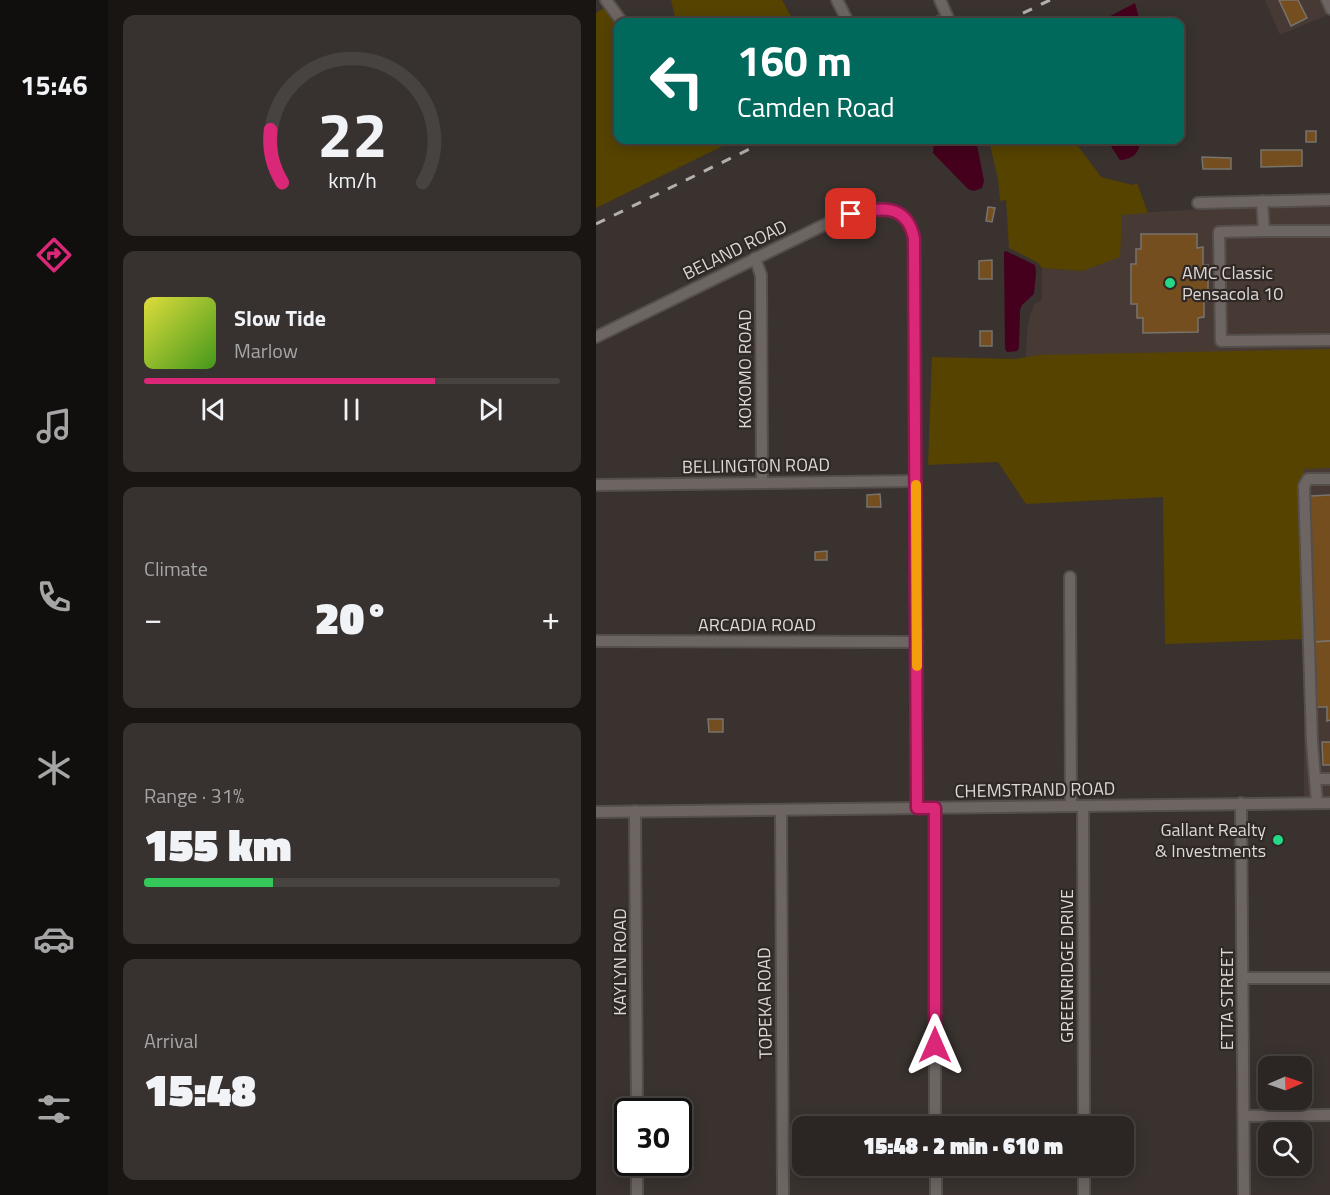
<!DOCTYPE html>
<html lang="en">
<head>
<meta charset="utf-8">
<style>
	:root { --surface:#2b2623; --page:#373230; --text:#f1f3f6; --muted:#a6a5a6; --line:#474341; --accent:#db2777 }
	body { margin:0; font-family:"Titillium Web",sans-serif; background:var(--page); color:var(--text); height:100vh; display:flex; flex-direction:column; font-size:22px; white-space:nowrap }
	* { box-sizing:border-box; margin:0 }
	p { font-size:20px; color:var(--muted) }
	.icon { flex:none; width:33px; height:33px; fill:none; stroke:currentColor; stroke-width:2; stroke-linecap:round; stroke-linejoin:round }
	.map { position:relative; flex:1; overflow:hidden }
	.side { display:flex; flex-direction:column; gap:15px; padding:15px; background:#181513; width:488px }
	.side>* { flex:none }
	.top-card { position:absolute; left:18px; top:18px; width:570px; height:126px; border-radius:12px; box-shadow:0 3px 15px #0003,0 0 0 2px var(--line); background:#00695c; color:#fff; overflow:hidden }
	.needle { width:39px; rotate:88deg }
	.controls { position:absolute; left:662px; top:1056px; display:grid; gap:12px }
	.controls a { display:grid; place-items:center; width:54px; height:54px; border-radius:12px; background:var(--surface); box-shadow:0 3px 15px #0003,0 0 0 2px var(--line); font-size:30px }
	.speed { position:absolute; left:18px; top:1098px; display:flex; gap:12px; font-size:30px; font-weight:700; text-align:center }
	.speed>* { display:grid; place-content:center; width:78px; height:78px; border-radius:50%; background:var(--surface); box-shadow:0 3px 15px #0003,0 0 0 2px var(--line); line-height:1 }
	.speed .limit { border:3px solid #111; border-radius:9px; background:#fff; color:#111 }
	.pin { position:absolute; display:grid; place-items:center; width:51px; height:51px; color:#fff; margin:-26px; border-radius:12px; box-shadow:0 3px 9px #0006 }
	.me { position:absolute; width:66px; margin:-33px; rotate:0deg; stroke-linejoin:round; filter:drop-shadow(0 0 4px #0008) }
	.turn { display:flex; align-items:center; gap:21px; height:126px; padding:0 24px; font-size:27px }
	.turn .icon { width:78px; height:78px; stroke-width:2.5 }
	.turn b { display:block; font-size:42px; line-height:51px }
	.big { font-size:45px; font-weight:800; line-height:1.1 }
	.side .widget { flex:1; display:flex; flex-direction:column; justify-content:center; gap:9px; min-width:0; padding:0 21px; border-radius:12px; background:var(--page) }
	.side .dial { align-items:center; gap:0 }
	.dial svg { height:156px; overflow:visible; fill:none; stroke:var(--line); stroke-width:7; stroke-linecap:round; text-anchor:middle }
	.dial text { fill:var(--text); stroke:none }
	.song { display:flex; align-items:center; gap:18px }
	.cover { width:72px; height:72px; border-radius:9px; background:linear-gradient(135deg,hsl(60 70% 55%),hsl(100 70% 35%)) }
	.played { height:6px; border-radius:3px; background:linear-gradient(90deg,var(--accent) 70%,var(--line) 70%) }
	.keys { display:flex; justify-content:space-around; direction:ltr }
	.heat { display:flex; justify-content:space-between; align-items:center; font-size:33px; direction:ltr }
	.charge { height:9px; border-radius:4px; background:linear-gradient(90deg,#34c759 31%,var(--line) 0) }
	.trip { position:absolute; left:196px; top:1116px; width:342px; height:60px; border-radius:12px; background:var(--surface); box-shadow:0 3px 15px #0003,0 0 0 2px var(--line); font-weight:800; line-height:60px; text-align:center }
	main { display:flex; flex:1; min-height:0 }
	.menu { display:flex; flex-direction:column; width:108px; justify-content:space-around; align-items:center; background:#110f0e; color:var(--muted) }
	.menu .icon { width:42px; height:42px }
	.menu .active { color:var(--accent) }
	.menu b { font-size:27px; color:var(--text) }
	.map>svg:first-child { display:block }
</style>
</head>
<body>
<main>
<nav class="menu">
<b>15:46</b>
<svg class="icon active" aria-label="directions" viewBox="0 0 24 24"><path d="M12 3l9 9-9 9-9-9zM9 14v-3h6M13 9l2 2-2 2"/></svg>
<svg class="icon" aria-label="music" viewBox="0 0 24 24"><path d="M9 18V5l10-2v13"/><circle cx="6" cy="18" r="3"/><circle cx="16" cy="16" r="3"/></svg>
<svg class="icon" aria-label="phone" viewBox="0 0 24 24"><path d="M5 4h4l2 5-3 2q2 4 5 5l2-3 5 2v4C11 20 4 13 5 4z"/></svg>
<svg class="icon" aria-label="climate" viewBox="0 0 24 24"><path d="M12 3v18M4 7l16 10M4 17L20 7"/></svg>
<svg class="icon" aria-label="car" viewBox="0 0 24 24"><path d="M5 17H2v-5l4-1 3-4h7l3 4 3 1v5h-3M9 17h6M6 11h13"/><circle cx="7" cy="17" r="2"/><circle cx="17" cy="17" r="2"/></svg>
<svg class="icon" aria-label="filters" viewBox="0 0 24 24"><path d="M4 7h16M4 17h16"/><circle cx="9" cy="7" r="2"/><circle cx="15" cy="17" r="2"/></svg>
</nav>
<section class="side">
<div class="widget dial"><svg viewBox="0 0 100 80">
<path d="M14 69A42 42 0 1 1 86 69"/>
<path d="M14 69A42 42 0 0 1 8 42" stroke="#db2777"/>
<text x="50" y="56" font-size="32" font-weight="700">22</text>
<text x="50" y="72" font-size="11">km/h</text>
</svg></div>
<div class="widget">
<div class="song"><i class="cover"></i><div><b>Slow Tide</b><p>Marlow</p></div></div>
<div class="played"></div>
<div class="keys"><svg class="icon" aria-label="previous" viewBox="0 0 24 24"><path d="M18 5L8 12l10 7zM5 5v14"/></svg><svg class="icon" aria-label="pause" viewBox="0 0 24 24"><path d="M8 5v14M16 5v14"/></svg><svg class="icon" aria-label="next" viewBox="0 0 24 24"><path d="M6 5l10 7-10 7zM19 5v14"/></svg></div>
</div>
<div class="widget"><p>Climate</p>
<div class="heat"><a>−</a><b class="big">20°</b><a>+</a></div>
</div>
<div class="widget"><p>Range · 31%</p><b class="big">155 km</b><div class="charge"></div></div>
<div class="widget"><p>Arrival</p><b class="big">15:48</b></div>
</section>
<div class="map">
<svg width="735" height="1195" viewBox="0 0 735 1195">
	<rect width="100%" height="100%" fill="#39322f"/>
	<!-- built -->
	<g fill="#473a34">
		<polygon points="669,0 734,0 734,14 684,35"/>
		<polygon points="734,205 734,349 430,357 431,331 434,315 438,304 446,300 446,268 486,271 526,214 640,207"/>
		<rect x="708" y="468" width="26" height="330"/>
	</g>
	<!-- green -->
	<g fill="#564300">
		<polygon points="75,0 186,0 198,22 80,22"/>
		<polygon points="8,8 22,28 22,140 139,140 0,208 0,13"/>
		<polygon points="393,140 479,140 482,146 505,177 537,185 541,183 552,213 526,215 524,257 486,271 446,268 441,262 413,248 410,200 404,201 402,179"/>
		<polygon points="734,349 734,468 708,469 708,639 569,644 567,497 430,504 402,462 332,465 336,357 418,359 444,355"/>
	</g>
	<!-- water -->
	<g fill="#44001c">
		<polygon points="539,3 544,22 502,22 503,22"/>
		<polygon points="338,140 380,140 388,181 386,188 378,191 372,189 337,153"/>
		<path d="M511 140H544C544 153 537 159 524 160Z"/>
		<polygon points="410,251 439,265 440,272 438,294 426,305 424,310 423,348 421,351 411,352 409,349 408,252"/>
	</g>
	<!-- building -->
	<g fill="#744e1e" stroke="#78736d" stroke-width="1.5">
		<polygon points="683,0 702,0 711,18 695,26"/>
		<rect x="710" y="131" width="10" height="11"/>
		<polygon points="665,150 706,150 706,166 665,167"/>
		<polygon points="606,157 635,158 635,169 607,169"/>
		<polygon points="392,207 399,208 396,222 390,221"/>
		<polygon points="545,234 601,234 601,248 607,247 607,265 612,265 612,301 608,301 608,317 602,318 602,332 547,333 547,318 541,318 541,304 535,304 535,264 540,264 540,249 545,249"/>
		<polygon points="396,260 396,279 383,279 383,261"/>
		<rect x="384" y="331" width="12" height="15"/>
		<polygon points="284,494 285,507 271,507 271,495"/>
		<polygon points="735,495 735,641 716,642 714,496"/>
		<polygon points="231,551 231,560 219,560 219,552"/>
		<polygon points="735,641 735,720 731,721 731,707 718,707 716,642"/>
		<polygon points="112,719 127,719 127,732 113,732"/>
		<polygon points="726,742 735,742 735,765 727,765"/>
	</g>
	<g fill="none" stroke-linecap="round" stroke-linejoin="round">
		<defs>
			<g id="minor">
				<polyline points="10,0 26,22"/>
				<polyline points="241,0 252,22"/>
				<polyline points="731,0 735,9"/>
				<polyline points="343,22 352,18 344,0"/>
				<polyline points="666,201 668,231 623,232 625,341 735,340"/>
				<polyline points="602,203 735,200"/>
				<polyline points="668,231 735,231"/>
				<polyline points="159,258 165,275 166,481"/>
				<path d="M0 337 236 221C266 210 309 194 318 238L321 808"/>
				<polyline points="0,485 320,481"/>
				<polyline points="474,577 475,806"/>
				<polyline points="0,641 321,642"/>
				<polyline points="719,779 735,779"/>
				<polyline points="645,803 648,1195"/>
				<polyline points="721,803 716,742 708,486 712,479 735,479"/>
				<polyline points="487,806 488,1126"/>
				<polyline points="339,808 339,1126"/>
				<polyline points="185,810 187,1195"/>
				<polyline points="39,811 41,1112"/>
				<polyline points="0,812 735,803"/>
				<polyline points="647,978 735,978"/>
				<polyline points="648,1116 735,1115"/>
				<polyline points="41,1162 41,1195"/>
				<polyline points="340,1166 340,1195"/>
				<polyline points="488,1166 488,1195"/>
			</g>
		</defs>
		<!-- minor casing -->
		<use href="#minor" stroke="#554f4c" stroke-width="14"/>
		<!-- minor -->
		<use href="#minor" stroke="#6d6562" stroke-width="10"/>
		<!-- rail -->
		<g stroke="#b4afad" stroke-width="3" stroke-dasharray="10 10" stroke-linecap="butt">
			<polyline points="409,22 454,0"/>
			<polyline points="0,224 172,140"/>
		</g>
	</g>
	<g fill="none" stroke-linecap="round" stroke-linejoin="round">
		<defs>
			<path id="route" d="M255 214C284 208 310 202 318 238L321 808H339V1045"/>
		</defs>
		<!-- route casing -->
		<use href="#route" stroke="#8e194d" stroke-width="15"/>
		<!-- route -->
		<use href="#route" stroke="#db2777" stroke-width="10"/>
		<!-- slow -->
		<polyline stroke="#f59e0b" stroke-width="10" points="320,485 321,666"/>
	</g>
	<!-- markers -->
	<g fill="#23d886" stroke="#2f2825" stroke-width="2">
		<circle cx="574" cy="283" r="6"/>
		<circle cx="682" cy="840" r="6"/>
	</g>
	<g text-anchor="middle" stroke-width="4.5" stroke-linejoin="round" paint-order="stroke">
		<!-- street labels -->
		<g font-size="18" fill="#dcd8d6" stroke="#2f2825">
			<text transform="translate(139 250) rotate(-26)" y="6">BELAND ROAD</text>
			<text transform="translate(149 369) rotate(-90)" y="6">KOKOMO ROAD</text>
			<text transform="translate(160 466) rotate(-1)" y="6">BELLINGTON ROAD</text>
			<text x="161" y="631">ARCADIA ROAD</text>
			<text transform="translate(439 790) rotate(-1)" y="6">CHEMSTRAND ROAD</text>
			<text transform="translate(24 962) rotate(-90)" y="6">KAYLYN ROAD</text>
			<text transform="translate(471 966) rotate(-90)" y="6">GREENRIDGE DRIVE</text>
			<text transform="translate(631 999) rotate(-90)" y="6">ETTA STREET</text>
			<text transform="translate(169 1003) rotate(-91)" y="6">TOPEKA ROAD</text>
		</g>
		<!-- poi labels -->
		<g font-size="18" fill="#dcd8d6" stroke="#2f2825" text-anchor="start">
			<text x="586" y="279">AMC Classic<tspan x="586" dy="21">Pensacola 10</tspan></text>
			<text x="670" y="836" text-anchor="end">Gallant Realty<tspan x="670" dy="21">&amp; Investments</tspan></text>
		</g>
	</g>
</svg>
<div class="controls">
<a><svg class="needle" viewBox="-14 -14 28 28"><path d="M0-13l5 13h-10z" fill="#e53935"/><path d="M0 13l5-13h-10z" fill="#a6a5a6"/></svg></a>
<a><svg class="icon" aria-label="search" viewBox="0 0 24 24"><circle cx="10" cy="10" r="6"/><path d="M15 15l6 6"/></svg></a>
</div>
<div class="speed"><div class="limit">30</div></div>
<div class="pin" style="left:255px;top:214px;background:#d93025"><svg class="icon" aria-label="arrive" viewBox="0 0 24 24"><path d="M6 21V4h12l-3 4 3 4H6"/></svg></div>
<svg class="me" style="left:339px;top:1045px" viewBox="-20 -20 40 40"><path d="M0-17L14 15 0 8-14 15z" fill="#db2777" stroke="#fff" stroke-width="4"/></svg>
<div class="trip">15:48 · 2 min · 610 m</div>
<div class="top-card">
<div class="turn"><svg class="icon" aria-label="left" viewBox="0 0 24 24"><path d="M17 20v-9H6M10 6l-5 5 5 5"/></svg><div><b>160 m</b>Camden Road</div></div>
</div>
</div>
</main>
</body>
</html>
